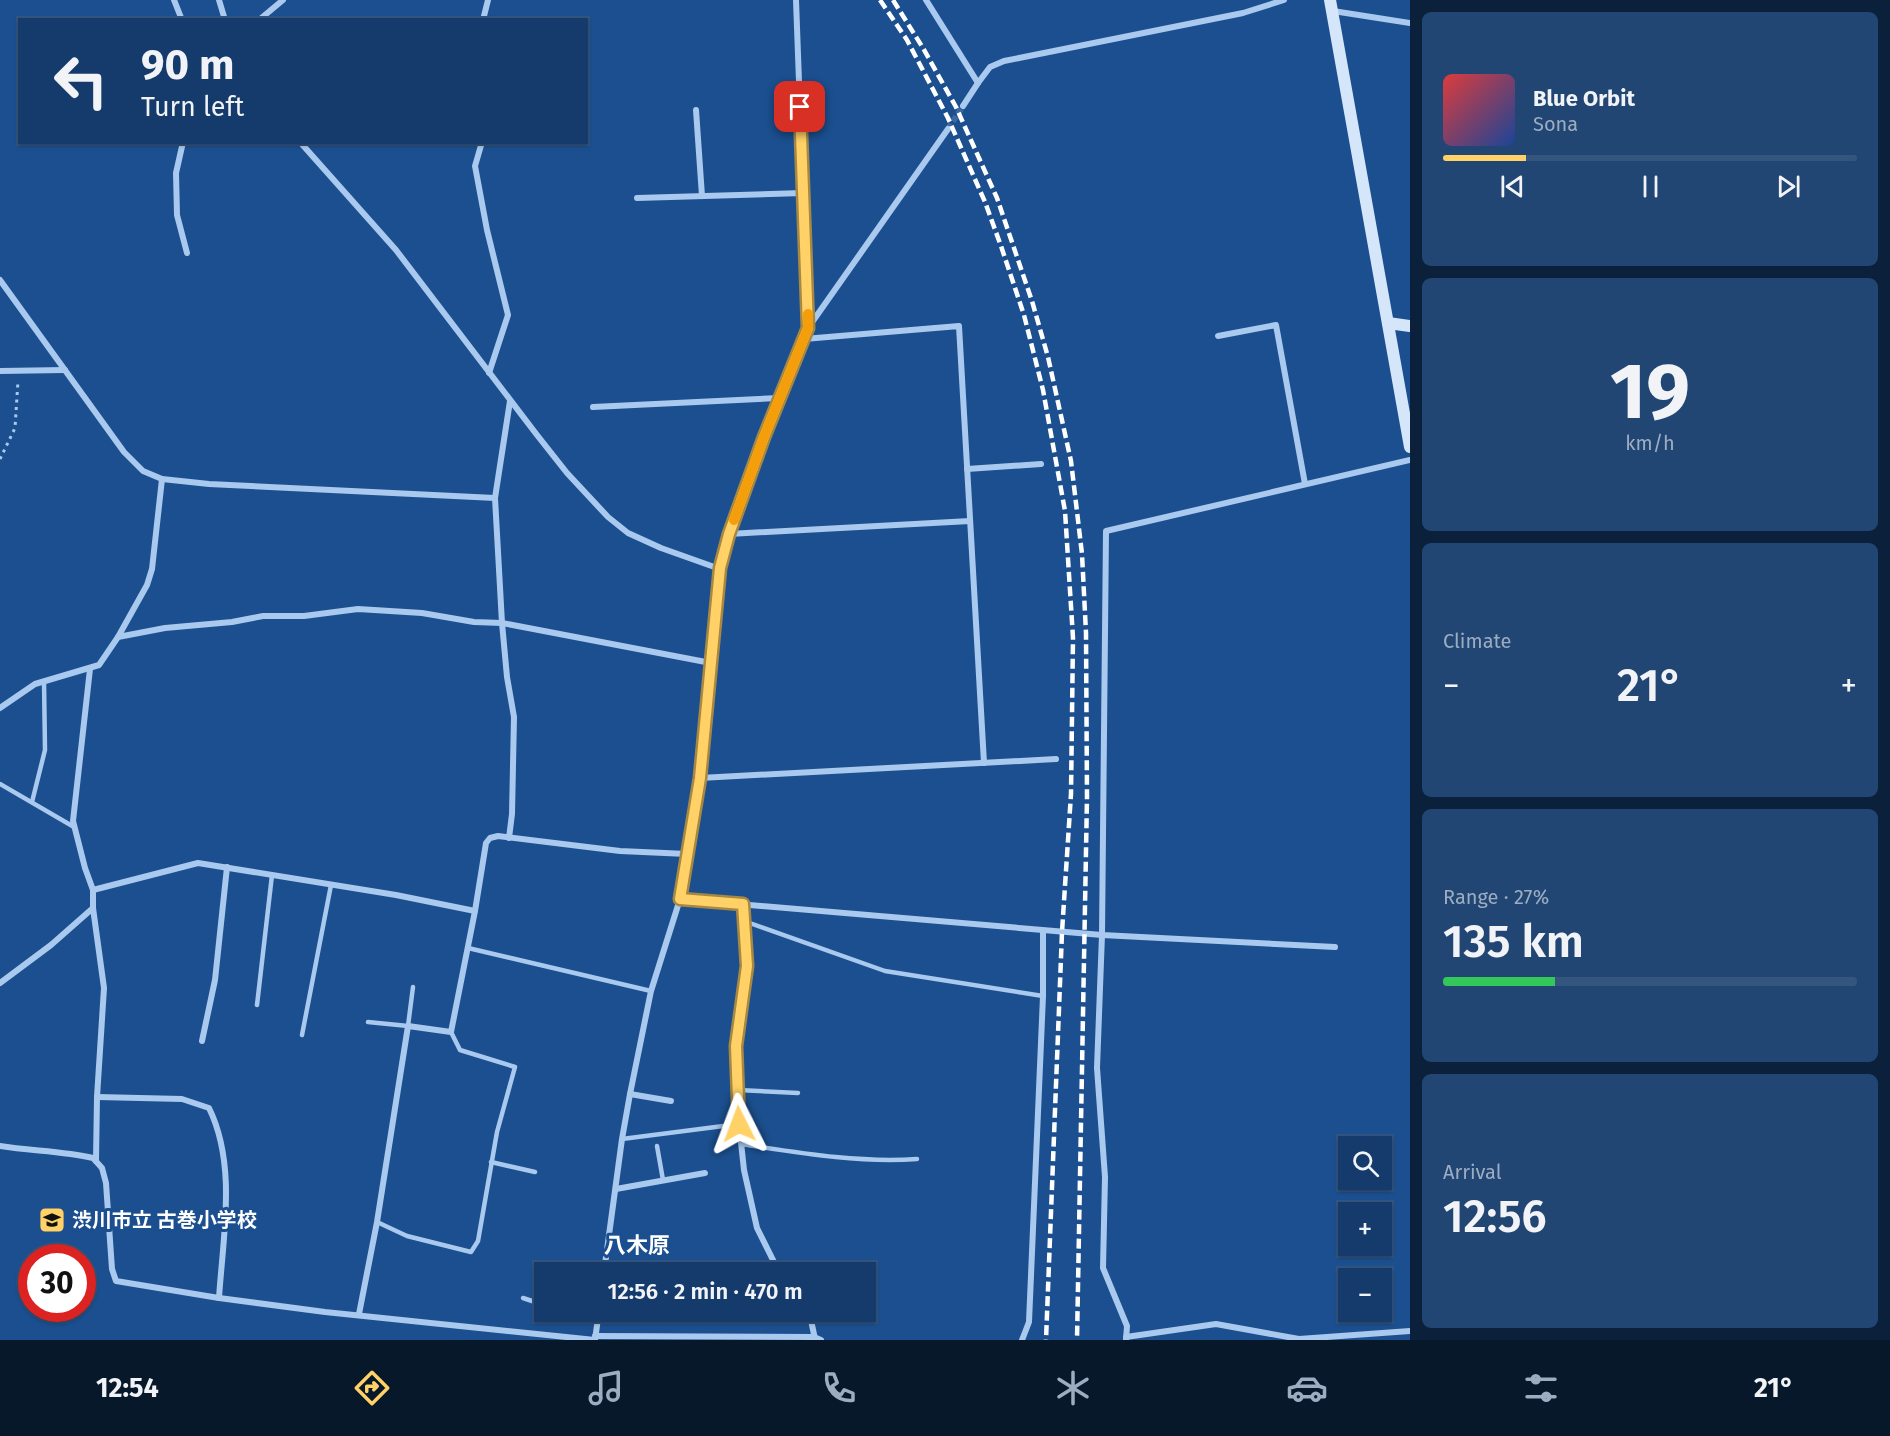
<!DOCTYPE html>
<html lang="en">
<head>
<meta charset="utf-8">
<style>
	:root { --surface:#143b6b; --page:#214673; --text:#f1f3f6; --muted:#9dadc1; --line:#33557e; --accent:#ffd166 }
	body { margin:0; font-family:"Fira Sans","Noto Sans JP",sans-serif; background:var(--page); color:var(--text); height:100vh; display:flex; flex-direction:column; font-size:22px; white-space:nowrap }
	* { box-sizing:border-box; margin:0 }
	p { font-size:20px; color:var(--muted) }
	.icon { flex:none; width:33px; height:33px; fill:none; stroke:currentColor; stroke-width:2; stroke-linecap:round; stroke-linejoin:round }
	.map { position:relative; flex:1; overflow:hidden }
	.panel { display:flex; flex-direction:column; gap:12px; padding:12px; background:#0b203b; width:480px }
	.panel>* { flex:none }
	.hud { position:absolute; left:18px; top:18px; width:570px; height:126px; border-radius:0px; box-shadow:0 2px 4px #0004,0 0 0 2px var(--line); background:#143b6b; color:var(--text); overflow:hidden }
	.buttons { position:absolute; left:1338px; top:1136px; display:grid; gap:12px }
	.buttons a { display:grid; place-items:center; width:54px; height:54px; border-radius:0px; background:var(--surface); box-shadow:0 2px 4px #0004,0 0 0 2px var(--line); font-size:30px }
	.speed { position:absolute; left:18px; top:1244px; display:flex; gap:12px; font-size:30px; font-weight:700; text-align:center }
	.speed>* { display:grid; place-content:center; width:78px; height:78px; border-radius:50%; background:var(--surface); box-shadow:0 2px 4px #0004,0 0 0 2px var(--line); line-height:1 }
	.speed .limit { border:9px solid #d22; background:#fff; color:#111 }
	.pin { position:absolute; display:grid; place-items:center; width:51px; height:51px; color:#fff; margin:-26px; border-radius:12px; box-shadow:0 3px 9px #0006 }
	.me { position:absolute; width:66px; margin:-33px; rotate:357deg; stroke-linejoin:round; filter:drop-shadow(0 0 4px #0008) }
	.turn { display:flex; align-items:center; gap:21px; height:126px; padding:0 24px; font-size:27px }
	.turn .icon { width:78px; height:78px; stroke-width:2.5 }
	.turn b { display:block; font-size:42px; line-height:51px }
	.big { font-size:45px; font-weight:600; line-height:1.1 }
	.panel .card { flex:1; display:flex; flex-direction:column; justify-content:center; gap:9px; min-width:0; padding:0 21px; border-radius:9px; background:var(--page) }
	.panel .dial { align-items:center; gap:0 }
	.dial b { font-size:78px; line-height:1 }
	.song { display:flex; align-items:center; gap:18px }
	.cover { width:72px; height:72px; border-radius:9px; background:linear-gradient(135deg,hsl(0 70% 55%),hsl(220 70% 35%)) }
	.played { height:6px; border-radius:3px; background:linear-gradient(90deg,var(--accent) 20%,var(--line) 20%) }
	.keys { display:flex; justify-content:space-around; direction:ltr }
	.heat { display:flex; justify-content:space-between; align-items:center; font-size:33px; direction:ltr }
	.charge { height:9px; border-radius:4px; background:linear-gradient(90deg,#34c759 27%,var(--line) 0) }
	.trip { position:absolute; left:534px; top:1262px; width:342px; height:60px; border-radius:0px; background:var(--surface); box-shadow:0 2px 4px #0004,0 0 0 2px var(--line); font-weight:600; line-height:60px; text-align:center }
	.dock { display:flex; height:96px; justify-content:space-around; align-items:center; background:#08182b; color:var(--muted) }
	.dock .icon { width:42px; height:42px }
	.dock .active { color:var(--accent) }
	.dock b { font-size:27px; color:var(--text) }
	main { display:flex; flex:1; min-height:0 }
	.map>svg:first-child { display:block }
</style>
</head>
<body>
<main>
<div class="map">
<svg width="1410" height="1340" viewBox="0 0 1410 1340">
	<rect width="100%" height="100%" fill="#1b4f8f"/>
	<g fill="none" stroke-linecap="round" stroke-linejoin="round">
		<!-- street-tunnel -->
		<polyline stroke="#3d69a0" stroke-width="6" stroke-dasharray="6 3" stroke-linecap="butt" points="948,129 963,106"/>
		<!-- path -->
		<polyline stroke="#a9c9ee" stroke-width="3" stroke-dasharray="3 4.5" stroke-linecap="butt" points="0,459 15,428 18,381"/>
		<!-- lane -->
		<g stroke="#a9c9ee" stroke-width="4.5">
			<polyline points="0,784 74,827"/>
			<polyline points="32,802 45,750 44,681"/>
			<polyline points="744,921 885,971 1043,996"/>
			<polyline points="468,948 651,991"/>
			<polyline points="257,1005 272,875"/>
			<polyline points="368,1022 408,1026 413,987"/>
			<polyline points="302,1035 331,885"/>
			<polyline points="738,1090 798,1093"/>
			<polyline points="622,1139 739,1124"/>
			<path d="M741 1144C800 1153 858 1163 917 1159"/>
			<polyline points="657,1146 663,1180"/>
			<polyline points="491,1162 535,1172"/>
			<polyline points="377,1222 407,1236 471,1252 478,1241 497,1132 515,1067 460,1050 451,1032"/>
			<polyline points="523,1298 544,1305"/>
			<polyline points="567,1311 598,1320"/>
		</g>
		<!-- street -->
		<g stroke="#a9c9ee" stroke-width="6">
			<polyline points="174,0 182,20"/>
			<polyline points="219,0 225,20"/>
			<polyline points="796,0 808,327"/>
			<polyline points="926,0 978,83"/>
			<polyline points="1333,11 1410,23"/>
			<polyline points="259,20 283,0"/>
			<polyline points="483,20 488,0"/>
			<polyline points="963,106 978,83 990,67 1004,61 1243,13 1284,0"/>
			<polyline points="696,110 702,196"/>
			<polyline points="183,142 176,173 177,215 187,253"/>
			<polyline points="300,142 396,250 537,435 567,473 608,517 628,533 661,548 720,569"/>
			<polyline points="482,142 475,166 487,230 508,315 489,373"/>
			<polyline points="637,198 803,193"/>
			<polyline points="0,280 124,452 143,471 162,479 209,484 495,498"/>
			<polyline points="1218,336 1276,325 1305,484"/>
			<polyline points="804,339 959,326 984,763"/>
			<polyline points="0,371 65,370"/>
			<polyline points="593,407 779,398"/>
			<polyline points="967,469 1041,464"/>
			<polyline points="729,534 970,521"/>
			<polyline points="118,637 165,628 232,622 263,616 304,616 358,609 422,613 474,622 502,623 711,663"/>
			<polyline points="90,669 73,821 85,868 93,890"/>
			<polyline points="0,708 35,684 99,665 118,637 147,585 152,569 162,479"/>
			<polyline points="700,778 1056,759"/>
			<polyline points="509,838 512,814 514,717 507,677 502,623 495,498 510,401"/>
			<polyline points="680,899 1102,935 1335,947"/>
			<polyline points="743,904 747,967 736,1046 739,1124 744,1170 757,1228 779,1272"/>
			<polyline points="0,983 51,945 93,908"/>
			<polyline points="202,1041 215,980 227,867"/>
			<polyline points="630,1094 671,1101"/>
			<path d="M97 1097 182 1099 209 1108C237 1165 223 1236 219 1298"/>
			<path d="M0 1146C31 1151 63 1151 93 1158L102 1168 106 1183 112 1269 116 1281 219 1298 325 1312 595 1340 599 1311"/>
			<polyline points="96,1161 97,1097 104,988 93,908 93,890 198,863 396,895 475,911"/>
			<polyline points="616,1189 705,1173"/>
			<polyline points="604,1272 622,1139 630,1094 651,991 680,899 700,778 720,569 729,534 764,437 808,328 948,129"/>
			<polyline points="809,1311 815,1339"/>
			<polyline points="359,1314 377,1222 408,1026 451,1032 475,911 486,843 490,838 498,836 620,851 687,854"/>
			<polyline points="595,1336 814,1337 821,1340"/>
			<polyline points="1126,1337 1216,1324 1299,1339 1410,1331"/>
			<polyline points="1022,1340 1029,1322 1043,996 1043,931"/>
			<polyline points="1126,1340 1127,1326 1103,1268 1105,1177 1097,1068 1102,935 1106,531 1410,460"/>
		</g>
		<!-- secondary -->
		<g stroke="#d6e6fa" stroke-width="12">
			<polyline points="1330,0 1410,447"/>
			<polyline points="1388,323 1410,326"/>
		</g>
		<!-- rail -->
		<g stroke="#fff" stroke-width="4.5" stroke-dasharray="10 4.5" stroke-linecap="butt">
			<polyline points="880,0 907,40 948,118 985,202 1001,246 1024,315 1043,390 1065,511 1073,638 1071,794 1062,932 1046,1340"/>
			<polyline points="893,0 923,48 956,107 997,198 1032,301 1048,357 1071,461 1082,554 1086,633 1087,797 1077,1340"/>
		</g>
	</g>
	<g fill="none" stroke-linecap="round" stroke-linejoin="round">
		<defs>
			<polyline id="route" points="739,1124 736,1046 747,966 743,904 680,899 700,778 720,568 729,534 764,437 808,328 800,107"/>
		</defs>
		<!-- route casing -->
		<use href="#route" stroke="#a68842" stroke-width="15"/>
		<!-- route -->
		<use href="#route" stroke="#ffd166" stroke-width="10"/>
		<!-- slow -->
		<polyline stroke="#f59e0b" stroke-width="10" points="734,520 764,437 808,328 808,314"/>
	</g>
	<!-- icons -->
	<defs>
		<symbol id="school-square" viewBox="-11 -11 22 22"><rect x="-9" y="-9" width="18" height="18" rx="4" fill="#ffd166" stroke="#1b4f8f"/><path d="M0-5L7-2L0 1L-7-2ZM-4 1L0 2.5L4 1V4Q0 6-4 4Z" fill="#111"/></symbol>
	</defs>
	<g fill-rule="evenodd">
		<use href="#school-square" x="37" y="1205" width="30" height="30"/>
	</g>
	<g text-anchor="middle" stroke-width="6" stroke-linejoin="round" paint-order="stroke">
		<!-- poi labels -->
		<g font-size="20" font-weight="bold" fill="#fff" stroke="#1b4f8f" text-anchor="start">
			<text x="72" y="1227">渋川市立 古巻小学校</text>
		</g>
		<!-- quarter labels -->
		<g font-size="22" font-weight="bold" fill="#fff" stroke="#1b4f8f">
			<text x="637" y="1253">八木原</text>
		</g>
	</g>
</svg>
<div class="buttons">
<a><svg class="icon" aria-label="search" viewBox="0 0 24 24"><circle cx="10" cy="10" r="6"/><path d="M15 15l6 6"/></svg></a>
<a>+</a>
<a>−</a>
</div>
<div class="speed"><div class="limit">30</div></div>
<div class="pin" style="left:800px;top:107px;background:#d93025"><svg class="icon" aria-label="arrive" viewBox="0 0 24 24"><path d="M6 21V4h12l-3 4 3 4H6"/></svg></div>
<svg class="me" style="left:739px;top:1124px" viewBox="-20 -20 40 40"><path d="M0-17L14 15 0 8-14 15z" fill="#ffd166" stroke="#fff" stroke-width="4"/></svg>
<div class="trip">12:56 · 2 min · 470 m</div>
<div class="hud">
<div class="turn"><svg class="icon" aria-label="left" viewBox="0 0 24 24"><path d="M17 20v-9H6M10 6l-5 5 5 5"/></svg><div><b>90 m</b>Turn left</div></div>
</div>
</div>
<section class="panel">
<div class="card">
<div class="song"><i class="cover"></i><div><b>Blue Orbit</b><p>Sona</p></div></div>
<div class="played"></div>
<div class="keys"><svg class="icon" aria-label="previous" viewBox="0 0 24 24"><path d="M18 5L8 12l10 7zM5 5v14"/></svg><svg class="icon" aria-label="pause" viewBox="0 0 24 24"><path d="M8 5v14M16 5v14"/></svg><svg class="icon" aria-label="next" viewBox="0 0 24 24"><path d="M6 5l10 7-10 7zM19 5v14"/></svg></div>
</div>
<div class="card dial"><b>19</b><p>km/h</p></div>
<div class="card"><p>Climate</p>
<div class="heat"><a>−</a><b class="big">21°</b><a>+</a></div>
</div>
<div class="card"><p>Range · 27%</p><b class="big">135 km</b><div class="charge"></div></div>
<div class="card"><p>Arrival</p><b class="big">12:56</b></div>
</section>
</main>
<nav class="dock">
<b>12:54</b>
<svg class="icon active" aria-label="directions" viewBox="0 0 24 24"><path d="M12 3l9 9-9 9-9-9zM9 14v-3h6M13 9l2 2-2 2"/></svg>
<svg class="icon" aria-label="music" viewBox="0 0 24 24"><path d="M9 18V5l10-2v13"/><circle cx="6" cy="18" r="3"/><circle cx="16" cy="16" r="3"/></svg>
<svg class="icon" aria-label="phone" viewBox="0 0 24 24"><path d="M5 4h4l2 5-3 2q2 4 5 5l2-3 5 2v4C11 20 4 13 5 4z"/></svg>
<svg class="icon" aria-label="climate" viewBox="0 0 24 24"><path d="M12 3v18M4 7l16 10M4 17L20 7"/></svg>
<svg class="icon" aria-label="car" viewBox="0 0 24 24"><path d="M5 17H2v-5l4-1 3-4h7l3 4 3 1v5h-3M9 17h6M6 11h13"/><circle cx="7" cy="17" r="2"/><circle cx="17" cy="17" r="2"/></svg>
<svg class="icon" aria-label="filters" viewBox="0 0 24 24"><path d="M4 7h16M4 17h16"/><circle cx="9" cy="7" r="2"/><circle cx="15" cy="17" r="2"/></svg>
<b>21°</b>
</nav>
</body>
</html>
